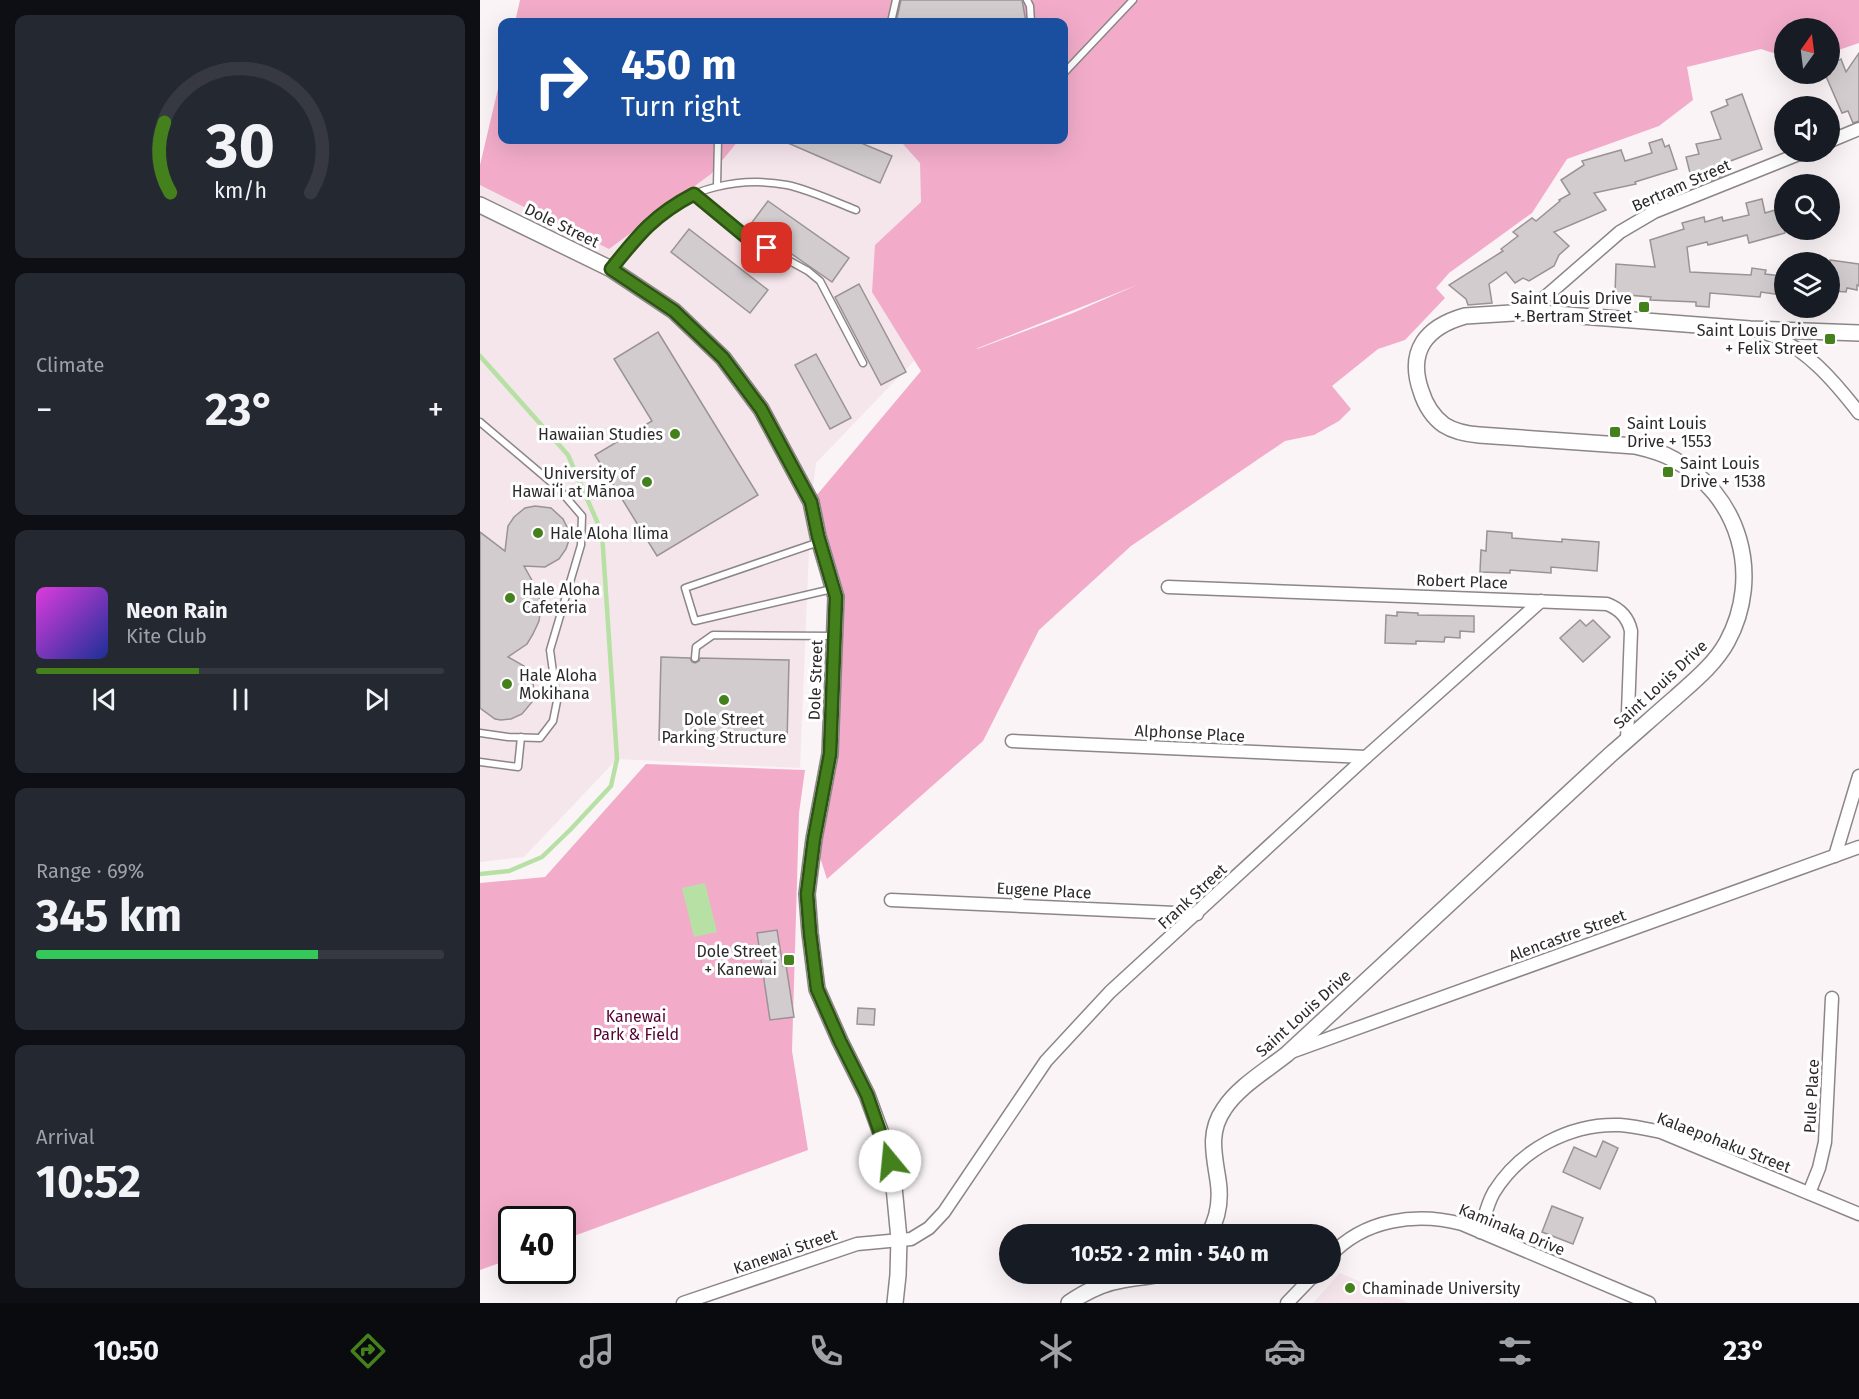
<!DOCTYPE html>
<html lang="en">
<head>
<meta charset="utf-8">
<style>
	:root { --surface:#171b24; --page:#242831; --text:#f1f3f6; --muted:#9ea1a6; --line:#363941; --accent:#44801c }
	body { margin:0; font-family:"Fira Sans",sans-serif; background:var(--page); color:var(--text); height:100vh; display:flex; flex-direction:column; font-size:22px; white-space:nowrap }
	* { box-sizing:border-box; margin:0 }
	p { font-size:20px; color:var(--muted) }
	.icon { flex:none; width:33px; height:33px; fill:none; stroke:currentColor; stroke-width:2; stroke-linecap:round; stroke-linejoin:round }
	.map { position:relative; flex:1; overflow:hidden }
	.drawer { display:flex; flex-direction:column; gap:15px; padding:15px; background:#0d0f14; width:480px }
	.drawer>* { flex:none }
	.top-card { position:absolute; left:18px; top:18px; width:570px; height:126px; border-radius:12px; box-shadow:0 6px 24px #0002; background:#1a4fa0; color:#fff; overflow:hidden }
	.needle { width:39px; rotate:14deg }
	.controls { position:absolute; left:1294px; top:18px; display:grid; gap:12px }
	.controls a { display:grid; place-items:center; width:66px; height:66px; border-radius:50%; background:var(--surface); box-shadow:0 6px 24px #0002; font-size:30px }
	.speed { position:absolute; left:18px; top:1206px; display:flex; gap:12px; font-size:30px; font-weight:700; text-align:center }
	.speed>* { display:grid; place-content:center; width:78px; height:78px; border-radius:50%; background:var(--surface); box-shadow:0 6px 24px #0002; line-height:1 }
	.speed .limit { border:3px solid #111; border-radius:9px; background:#fff; color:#111 }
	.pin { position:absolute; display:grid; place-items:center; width:51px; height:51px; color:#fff; margin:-26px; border-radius:12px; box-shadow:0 3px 9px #0006 }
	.me { position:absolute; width:66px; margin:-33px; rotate:343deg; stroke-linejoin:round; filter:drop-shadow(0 0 4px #0008) }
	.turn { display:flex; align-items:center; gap:21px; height:126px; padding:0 24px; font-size:27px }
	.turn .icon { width:78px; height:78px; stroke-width:2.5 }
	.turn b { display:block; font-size:42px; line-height:51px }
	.big { font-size:45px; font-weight:700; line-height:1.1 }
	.drawer .card { flex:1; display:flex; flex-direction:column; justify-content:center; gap:9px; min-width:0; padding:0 21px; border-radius:12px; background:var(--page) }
	.drawer .dial { align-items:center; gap:0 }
	.dial svg { height:156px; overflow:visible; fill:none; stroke:var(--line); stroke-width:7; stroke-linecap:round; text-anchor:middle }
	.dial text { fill:var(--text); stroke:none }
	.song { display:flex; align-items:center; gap:18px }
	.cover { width:72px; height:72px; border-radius:9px; background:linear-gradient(135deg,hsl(300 70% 55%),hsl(230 70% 35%)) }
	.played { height:6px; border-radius:3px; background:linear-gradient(90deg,var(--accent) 40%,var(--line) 40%) }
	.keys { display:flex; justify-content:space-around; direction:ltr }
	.heat { display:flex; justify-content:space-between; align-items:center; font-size:33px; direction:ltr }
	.charge { height:9px; border-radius:4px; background:linear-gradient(90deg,#34c759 69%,var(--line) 0) }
	.trip { position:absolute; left:519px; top:1224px; width:342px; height:60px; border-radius:30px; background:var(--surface); box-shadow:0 6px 24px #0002; font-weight:700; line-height:60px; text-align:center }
	.dock { display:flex; height:96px; justify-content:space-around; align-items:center; background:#090b0e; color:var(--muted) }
	.dock .icon { width:42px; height:42px }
	.dock .active { color:var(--accent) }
	.dock b { font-size:27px; color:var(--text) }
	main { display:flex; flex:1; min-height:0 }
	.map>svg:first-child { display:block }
</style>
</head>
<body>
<main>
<section class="drawer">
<div class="card dial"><svg viewBox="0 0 100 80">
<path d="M14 69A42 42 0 1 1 86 69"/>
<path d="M14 69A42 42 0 0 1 11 33" stroke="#44801c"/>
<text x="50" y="56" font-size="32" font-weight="700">30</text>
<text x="50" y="72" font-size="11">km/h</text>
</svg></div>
<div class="card"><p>Climate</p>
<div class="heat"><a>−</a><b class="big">23°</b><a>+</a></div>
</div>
<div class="card">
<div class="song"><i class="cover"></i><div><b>Neon Rain</b><p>Kite Club</p></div></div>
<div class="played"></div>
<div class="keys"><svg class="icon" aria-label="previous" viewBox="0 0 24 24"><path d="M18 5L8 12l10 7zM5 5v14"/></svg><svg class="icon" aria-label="pause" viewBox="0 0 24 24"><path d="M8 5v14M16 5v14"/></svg><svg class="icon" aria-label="next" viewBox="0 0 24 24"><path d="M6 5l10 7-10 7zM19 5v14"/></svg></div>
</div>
<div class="card"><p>Range · 69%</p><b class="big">345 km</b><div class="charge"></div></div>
<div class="card"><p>Arrival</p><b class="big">10:52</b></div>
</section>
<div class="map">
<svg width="1379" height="1303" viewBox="0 0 1379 1303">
	<rect width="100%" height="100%" fill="#faf4f6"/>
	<!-- built -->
	<g fill="#f5e6ec">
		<polygon points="85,140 474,140 530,261 336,463 331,502 320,768 137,759 44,857 0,862 0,185"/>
		<polygon points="860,1273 929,1303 833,1303"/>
	</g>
	<!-- green -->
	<g fill="#f2acca" fill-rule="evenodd">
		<path d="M40 0H1379V43L1350 53V28H1305V57L1281 49 1207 67 1213 100 1179 126 1087 159 1052 213 969 273 956 288 965 298 925 340 898 349 852 386 871 409 859 421 834 435 805 441 651 546 559 630 503 741 347 879 334 839 350 754 356 597 331 502 441 371 392 292 395 245 441 202 440 163 423 144 410 140H584V22H35ZM657 285 593 313 497 349 498 348Z"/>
		<polygon points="22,72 22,140 259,140 231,174 129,249 0,185 0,165"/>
		<polygon points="166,764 325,770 319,813 312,1051 328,1150 83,1240 82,1220 32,1220 31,1259 0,1270 0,883 65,877"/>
	</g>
	<!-- water -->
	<polygon fill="#b7e1a4" points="225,883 237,932 214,937 202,888"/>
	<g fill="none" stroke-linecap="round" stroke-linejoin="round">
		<!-- stream -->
		<polyline stroke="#b7e1a4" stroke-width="4.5" points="0,356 88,455 122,533 137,759 131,786 91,829 62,857 29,871 0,874"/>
	</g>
	<!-- building -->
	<g fill="#d2ccce" stroke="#999395" stroke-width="1.5">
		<polygon points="421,0 542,0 546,22 416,22"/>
		<polygon points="1379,53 1379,121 1373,123 1368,111 1362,113 1345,74 1350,74 1350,64 1361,59 1366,72"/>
		<polygon points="1262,94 1282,149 1240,165 1245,175 1231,180 1230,177 1225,178 1224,174 1211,177 1206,157 1219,154 1216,144 1241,139 1231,112 1248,105 1246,100"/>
		<polygon points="1182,139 1185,147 1189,145 1197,169 1155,182 1156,184 1114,193 1126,210 1074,232 1089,246 1079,255 1074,266 1049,281 1043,278 1035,283 1026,272 1009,284 1012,303 988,305 986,299 969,285 1023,251 1021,249 1038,236 1033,232 1052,218 1056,221 1080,201 1079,200 1090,194 1081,180 1104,165 1102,161 1141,150 1145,161 1172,153 1169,143"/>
		<polygon points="301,140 374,140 412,156 400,183"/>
		<polygon points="1282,199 1285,213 1305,207 1305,233 1269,243 1267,235 1228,245 1227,242 1207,247 1210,272 1271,275 1272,268 1286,270 1285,274 1303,276 1301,295 1281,292 1280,297 1230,293 1229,307 1216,306 1216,302 1170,300 1171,297 1135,294 1136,264 1175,267 1170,240 1204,229 1202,223 1224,217 1225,222 1242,217 1243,221 1269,215 1266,203"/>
		<polygon points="288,201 369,258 352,282 270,225"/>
		<polygon points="209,229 288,290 270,313 191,252"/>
		<polygon points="1350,260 1379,264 1379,286 1377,285 1377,290 1367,288 1366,292 1354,291 1353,287 1350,287"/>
		<polygon points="379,284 426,372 401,385 355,297"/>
		<polygon points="178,332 278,495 177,556 115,455 172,421 134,359"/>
		<polygon points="336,354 371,418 350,429 315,365"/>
		<polygon points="55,506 71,508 83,519 88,529 89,540 86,549 79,559 65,567 44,566 58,591 61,605 59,621 53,634 47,644 28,657 44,666 52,677 54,690 52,702 42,714 31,719 21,720 15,719 0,708 0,532 25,551 28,526 34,517 45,508"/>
		<polygon points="1007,531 1032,533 1032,538 1082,542 1082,539 1119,542 1117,571 1071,567 1071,573 1030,570 1030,573 1000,572 1001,550 1006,551"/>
		<polygon points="917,612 938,613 938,615 994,616 994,632 980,631 980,638 965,637 964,642 936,641 936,644 905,643 906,615 917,616"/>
		<polygon points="1100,620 1106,626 1113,620 1130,637 1103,662 1080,638"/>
		<polygon points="181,657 210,658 212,662 215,663 219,661 220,658 309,660 307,743 179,740"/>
		<polygon points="297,930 303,966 306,965 314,1017 290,1020 277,933"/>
		<polygon points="378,1008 395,1009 394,1025 377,1024"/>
		<polygon points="1123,1141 1138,1148 1120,1189 1083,1172 1094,1147 1116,1157"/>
		<polygon points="1072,1206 1103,1218 1093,1244 1062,1232"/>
	</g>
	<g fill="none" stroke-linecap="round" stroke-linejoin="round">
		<defs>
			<g id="service">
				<polyline points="547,0 550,6 551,22"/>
				<polyline points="411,22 416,0"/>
				<polyline points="584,73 653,0"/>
				<polyline points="237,186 238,140"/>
				<polyline points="215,194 266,237 328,271 340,281 383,363"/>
				<path d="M131 268C145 251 157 234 173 219 209 188 260 176 307 185 330 190 353 201 376 210"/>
				<polyline points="0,422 78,488 102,516 101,545 70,650 77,701 73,721 60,738 28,737 0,733"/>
				<polyline points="339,542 205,588 215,621 352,589"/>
				<polyline points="215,658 216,647 233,635 355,636"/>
				<polyline points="0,762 38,767 41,737"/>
			</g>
			<g id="minor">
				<polyline points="1350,141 1379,129"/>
				<polyline points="1048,312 1140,232 1174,212 1324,152"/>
				<path d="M1285 333C1324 345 1355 382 1379 413"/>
				<path d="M688 587 1127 604C1140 609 1148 617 1151 631L1147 740"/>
				<polyline points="532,741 886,757"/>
				<polyline points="1355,856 1379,776"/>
				<polyline points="411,900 717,914"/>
				<polyline points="811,1052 1379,847"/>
				<polyline points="1329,1193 1339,1168 1345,1142 1352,998"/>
				<path d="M1000 1232C1004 1219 1007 1204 1014 1192 1040 1150 1090 1123 1140 1125 1154 1126 1167 1129 1181 1132L1379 1214"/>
				<path d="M850 1256C884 1219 936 1212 982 1224L1169 1303"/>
				<polyline points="203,1303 377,1244 431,1239 449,1228 464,1212 566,1061 630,992 886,757 1061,601"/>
				<polyline points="807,1303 835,1274"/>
			</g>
			<g id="tertiary">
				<polyline points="0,205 131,269 194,311 243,358 281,409 331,502 338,536 356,597 350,754 334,839 327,894 330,933 337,989 360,1041 387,1095 406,1147 413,1176 419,1239 418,1275 415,1303"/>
				<path d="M729 1234C738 1218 741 1199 738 1180 734 1154 728 1132 744 1109 758 1087 787 1070 807 1054 915 954 1023 855 1130 755 1152 736 1173 717 1195 698 1214 681 1235 664 1247 642 1283 576 1260 494 1193 459 1181 452 1168 449 1155 446L999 435C987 434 975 432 964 425 953 417 945 404 941 391 927 351 946 327 985 316L1048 312 1270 329 1379 333"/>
				<path d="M589 1303C605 1292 623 1283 642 1280 655 1277 668 1277 681 1274"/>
			</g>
		</defs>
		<!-- service casing -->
		<use href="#service" stroke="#8c8688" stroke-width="9"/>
		<!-- minor casing -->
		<use href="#minor" stroke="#8c8688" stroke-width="15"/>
		<!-- tertiary casing -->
		<use href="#tertiary" stroke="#8c8688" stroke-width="18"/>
		<!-- service -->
		<use href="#service" stroke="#fff" stroke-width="6"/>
		<!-- minor -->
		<use href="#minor" stroke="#fff" stroke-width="12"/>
		<!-- tertiary -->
		<use href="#tertiary" stroke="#fff" stroke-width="15"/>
	</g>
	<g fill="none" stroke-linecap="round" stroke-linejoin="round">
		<defs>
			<path id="route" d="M287 248 266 237 214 194C174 215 159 234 131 269L194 311 243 358 281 409 331 502 338 536 356 597 350 754 334 839 327 894 330 933 337 989 360 1041 387 1095 410 1161"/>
		</defs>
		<!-- route casing -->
		<use href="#route" stroke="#2c5312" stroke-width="15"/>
		<!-- route -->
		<use href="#route" stroke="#44801c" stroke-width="10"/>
	</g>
	<!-- markers -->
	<g fill="#44801c" stroke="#fff" stroke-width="2">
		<rect x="1158" y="301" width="12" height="12" rx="3"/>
		<rect x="1344" y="333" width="12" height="12" rx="3"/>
		<rect x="1129" y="426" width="12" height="12" rx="3"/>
		<circle cx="195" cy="434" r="6"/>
		<rect x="1182" y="466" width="12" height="12" rx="3"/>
		<circle cx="167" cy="482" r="6"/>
		<circle cx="58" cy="533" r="6"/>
		<circle cx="30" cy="598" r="6"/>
		<circle cx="27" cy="684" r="6"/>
		<circle cx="244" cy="700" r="6"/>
		<rect x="303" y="954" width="12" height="12" rx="3"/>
		<circle cx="870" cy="1288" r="6"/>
	</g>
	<g text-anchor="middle" stroke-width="6" stroke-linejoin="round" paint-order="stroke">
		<!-- street labels -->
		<g font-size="16" fill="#2c292a" stroke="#fff">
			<text transform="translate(1201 185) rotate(-24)" y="6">Bertram Street</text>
			<text transform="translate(82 225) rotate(26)" y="6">Dole Street</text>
			<text transform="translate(982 581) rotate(2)" y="6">Robert Place</text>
			<text transform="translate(335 680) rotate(-88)" y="6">Dole Street</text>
			<text transform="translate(1180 684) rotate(-43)" y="6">Saint Louis Drive</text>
			<text transform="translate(710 733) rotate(3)" y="6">Alphonse Place</text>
			<text transform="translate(564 890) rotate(3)" y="6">Eugene Place</text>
			<text transform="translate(712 896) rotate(-43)" y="6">Frank Street</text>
			<text transform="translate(1087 935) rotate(-20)" y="6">Alencastre Street</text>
			<text transform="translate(823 1013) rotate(-42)" y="6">Saint Louis Drive</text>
			<text transform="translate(1331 1096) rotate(-87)" y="6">Pule Place</text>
			<text transform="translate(1244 1142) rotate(21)" y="6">Kalaepohaku Street</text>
			<text transform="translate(1032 1229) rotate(22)" y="6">Kaminaka Drive</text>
			<text transform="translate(305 1251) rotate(-19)" y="6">Kanewai Street</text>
		</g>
		<!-- poi labels -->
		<g font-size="16" fill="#2c292a" stroke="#fff" text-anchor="start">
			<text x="1152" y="304" text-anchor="end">Saint Louis Drive<tspan x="1152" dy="18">+ Bertram Street</tspan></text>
			<text x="1338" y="336" text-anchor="end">Saint Louis Drive<tspan x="1338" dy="18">+ Felix Street</tspan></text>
			<text x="1147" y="429">Saint Louis<tspan x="1147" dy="18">Drive + 1553</tspan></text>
			<text x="183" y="440" text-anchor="end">Hawaiian Studies</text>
			<text x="1200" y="469">Saint Louis<tspan x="1200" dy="18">Drive + 1538</tspan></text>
			<text x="155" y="479" text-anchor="end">University of<tspan x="155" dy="18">Hawaiʻi at Mānoa</tspan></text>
			<text x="70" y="539">Hale Aloha Ilima</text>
			<text x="42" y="595">Hale Aloha<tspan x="42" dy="18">Cafeteria</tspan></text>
			<text x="39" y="681">Hale Aloha<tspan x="39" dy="18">Mokihana</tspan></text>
			<text x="244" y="725" text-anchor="middle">Dole Street<tspan x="244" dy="18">Parking Structure</tspan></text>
			<text x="297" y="957" text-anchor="end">Dole Street<tspan x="297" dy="18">+ Kanewai</tspan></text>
			<text x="882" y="1294">Chaminade University</text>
		</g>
		<!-- park labels -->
		<g font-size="16" fill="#560033" stroke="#fff">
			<text x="156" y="1022">Kanewai<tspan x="156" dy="18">Park &amp; Field</tspan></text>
		</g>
	</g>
</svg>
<div class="controls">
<a><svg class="needle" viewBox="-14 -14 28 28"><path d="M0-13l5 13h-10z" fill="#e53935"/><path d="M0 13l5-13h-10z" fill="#9ea1a6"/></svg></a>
<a><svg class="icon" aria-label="sound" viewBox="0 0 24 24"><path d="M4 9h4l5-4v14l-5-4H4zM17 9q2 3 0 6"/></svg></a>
<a><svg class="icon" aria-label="search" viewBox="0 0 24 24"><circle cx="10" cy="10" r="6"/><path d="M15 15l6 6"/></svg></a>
<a><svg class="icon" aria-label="layers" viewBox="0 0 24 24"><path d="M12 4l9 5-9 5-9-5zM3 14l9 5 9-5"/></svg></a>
</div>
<div class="speed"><div class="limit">40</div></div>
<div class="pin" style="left:287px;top:248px;background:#d93025"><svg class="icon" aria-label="arrive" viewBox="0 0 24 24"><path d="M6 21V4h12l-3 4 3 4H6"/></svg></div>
<svg class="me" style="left:410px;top:1161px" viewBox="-20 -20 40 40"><circle r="19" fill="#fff"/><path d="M0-13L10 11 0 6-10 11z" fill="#44801c"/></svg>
<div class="trip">10:52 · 2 min · 540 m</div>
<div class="top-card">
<div class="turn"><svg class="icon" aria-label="right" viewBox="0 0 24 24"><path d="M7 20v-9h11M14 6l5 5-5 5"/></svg><div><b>450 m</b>Turn right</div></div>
</div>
</div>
</main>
<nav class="dock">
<b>10:50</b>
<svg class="icon active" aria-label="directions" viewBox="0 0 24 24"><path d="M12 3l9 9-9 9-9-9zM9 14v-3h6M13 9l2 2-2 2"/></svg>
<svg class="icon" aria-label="music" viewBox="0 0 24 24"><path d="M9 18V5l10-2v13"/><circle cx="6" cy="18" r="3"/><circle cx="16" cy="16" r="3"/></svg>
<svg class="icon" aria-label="phone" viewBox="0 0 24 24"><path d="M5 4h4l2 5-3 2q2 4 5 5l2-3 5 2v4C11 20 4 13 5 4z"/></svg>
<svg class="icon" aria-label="climate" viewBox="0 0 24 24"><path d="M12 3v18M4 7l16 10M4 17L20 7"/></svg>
<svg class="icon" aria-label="car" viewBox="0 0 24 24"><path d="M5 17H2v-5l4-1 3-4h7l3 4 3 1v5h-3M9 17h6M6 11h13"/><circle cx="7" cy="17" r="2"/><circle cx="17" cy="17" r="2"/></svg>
<svg class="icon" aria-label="filters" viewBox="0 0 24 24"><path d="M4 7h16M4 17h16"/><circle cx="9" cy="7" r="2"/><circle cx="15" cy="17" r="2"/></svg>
<b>23°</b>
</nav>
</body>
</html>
